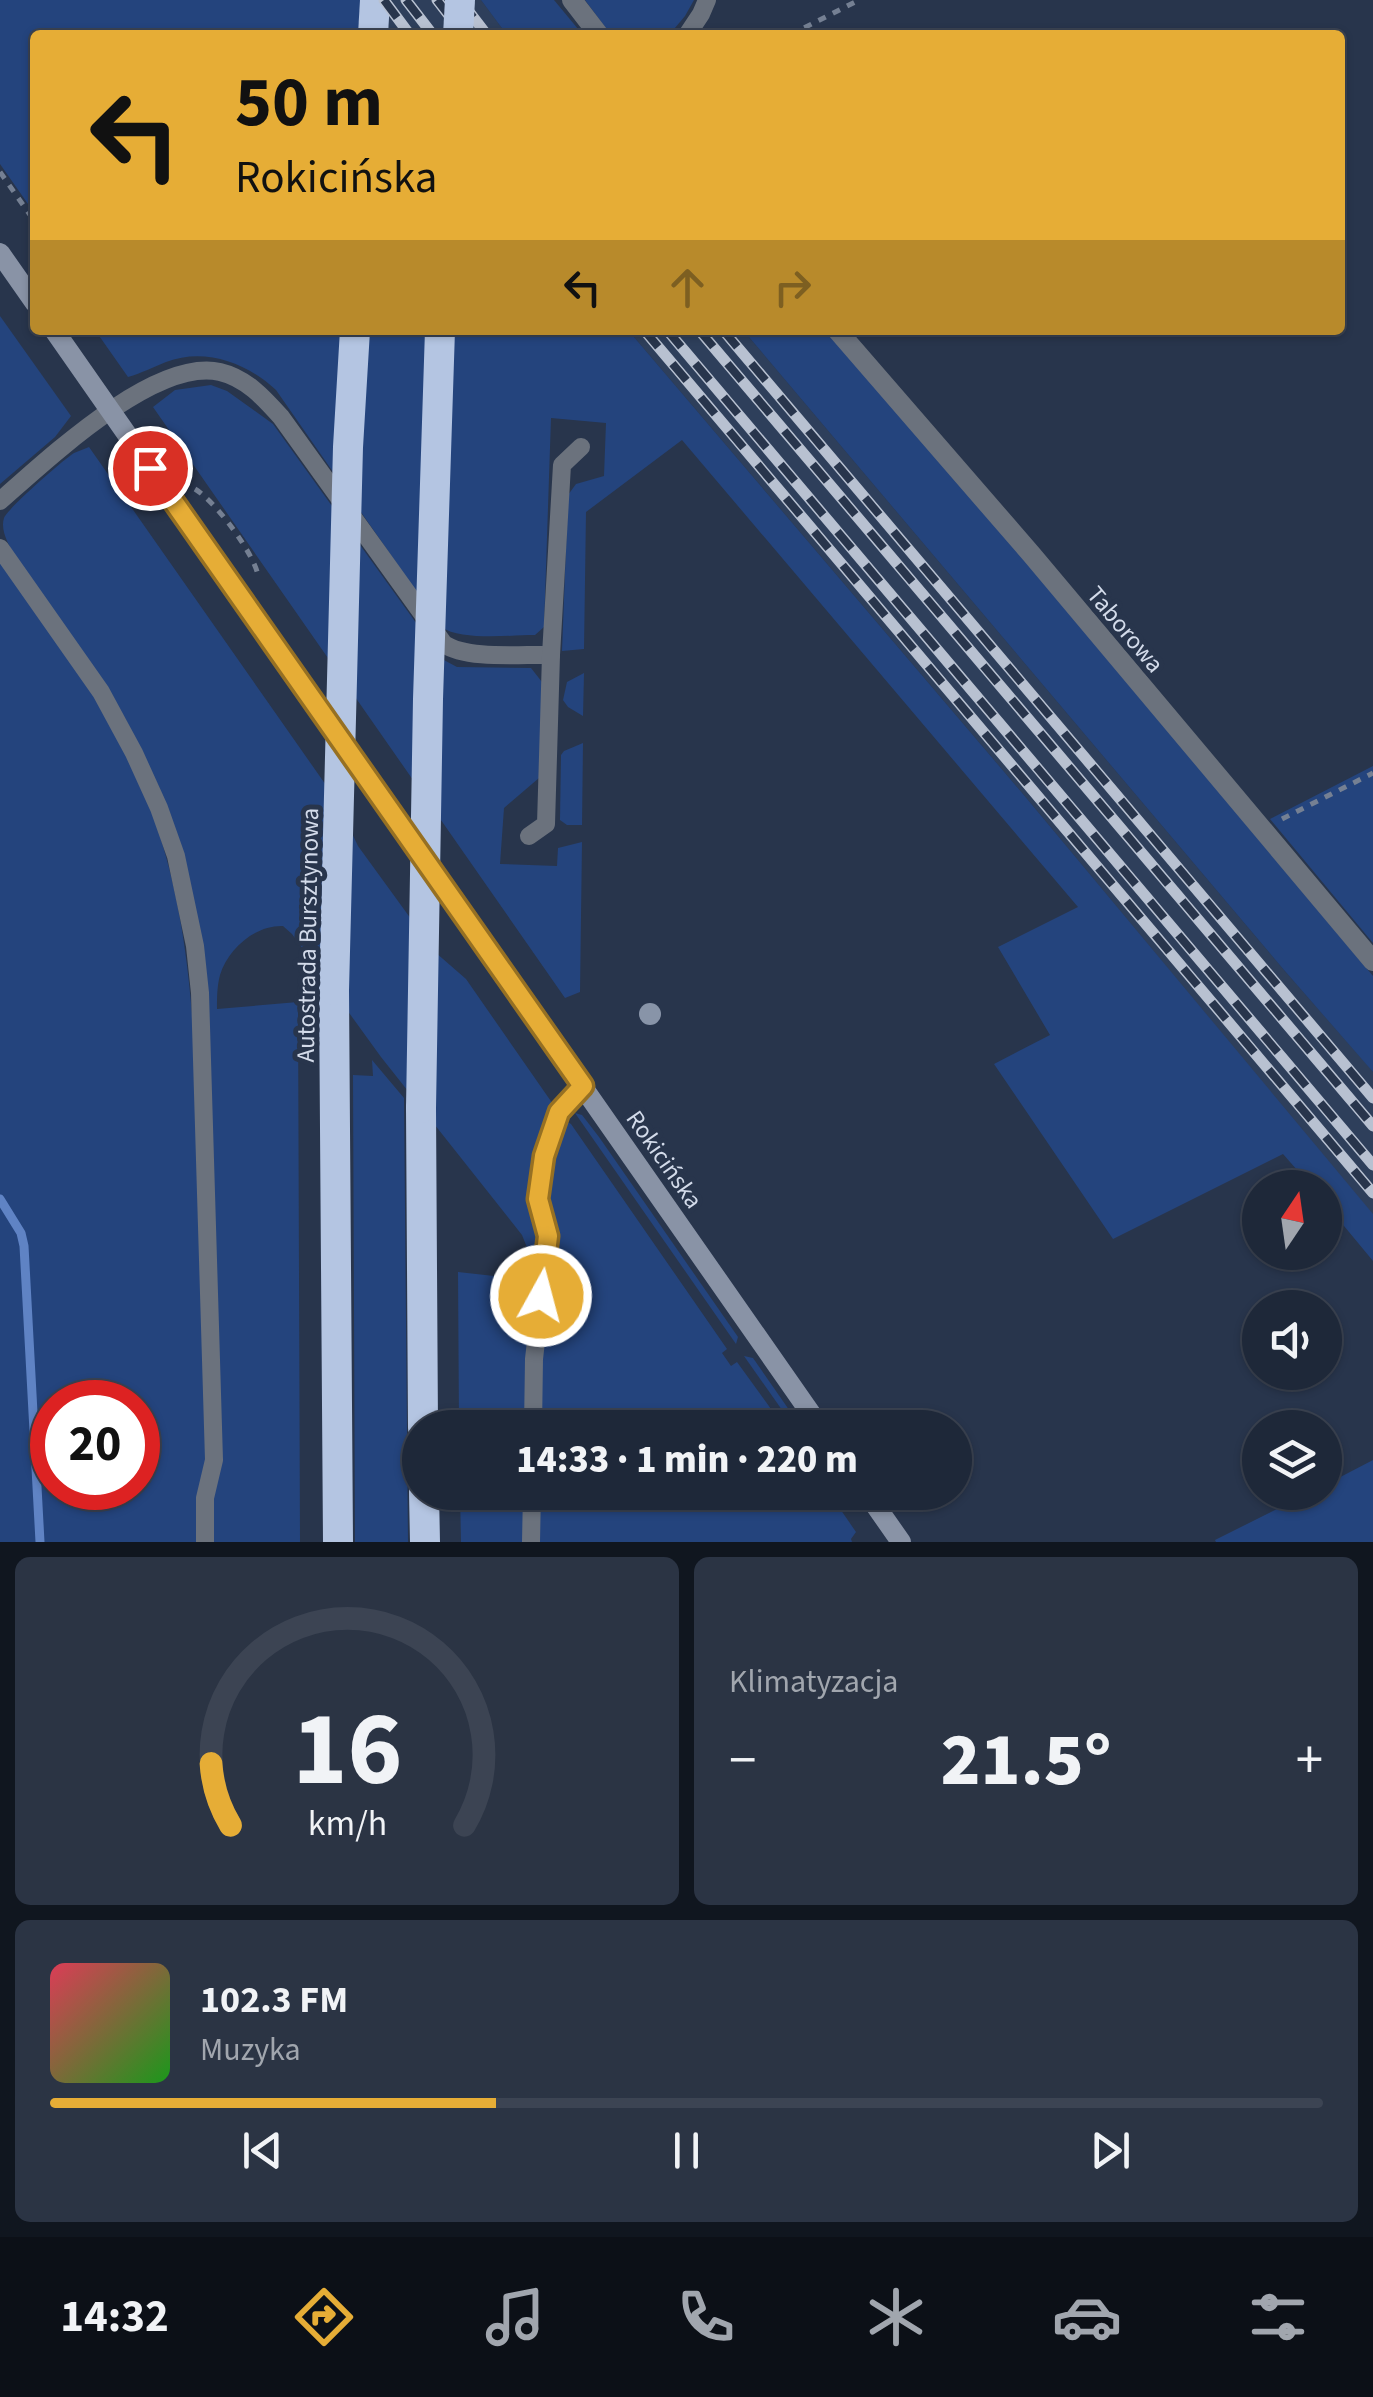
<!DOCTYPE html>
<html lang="pl">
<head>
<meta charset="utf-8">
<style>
	:root { --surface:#1e2839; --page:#2b3444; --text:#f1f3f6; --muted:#a1a6ae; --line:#3c4453; --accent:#e6ad36 }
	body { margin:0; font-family:"Source Sans 3",sans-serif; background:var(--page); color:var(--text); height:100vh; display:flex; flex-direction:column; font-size:38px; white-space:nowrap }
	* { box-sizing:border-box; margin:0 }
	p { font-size:32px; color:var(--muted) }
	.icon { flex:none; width:55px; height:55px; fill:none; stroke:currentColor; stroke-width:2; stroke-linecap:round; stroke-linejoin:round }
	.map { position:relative; height:1542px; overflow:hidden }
	.sheet { display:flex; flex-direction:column; gap:15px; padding:15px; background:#10161f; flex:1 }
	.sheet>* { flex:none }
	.hud { position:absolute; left:30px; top:30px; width:1315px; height:305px; border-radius:10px; box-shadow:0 2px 8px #0004,0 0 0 2px var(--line); background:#e6ad36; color:#111; overflow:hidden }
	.needle { width:65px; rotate:13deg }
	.fabs { position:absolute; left:1242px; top:1170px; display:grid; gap:20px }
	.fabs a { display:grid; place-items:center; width:100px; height:100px; border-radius:50%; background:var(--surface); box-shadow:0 2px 8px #0004,0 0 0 2px var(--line); font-size:50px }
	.speed { position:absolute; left:30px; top:1380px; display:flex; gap:20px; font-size:50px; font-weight:700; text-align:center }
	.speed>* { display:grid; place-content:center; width:130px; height:130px; border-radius:50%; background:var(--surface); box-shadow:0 2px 8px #0004,0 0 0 2px var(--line); line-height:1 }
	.speed .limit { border:15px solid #d22; background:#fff; color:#111 }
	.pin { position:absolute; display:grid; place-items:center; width:85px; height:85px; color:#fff; margin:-42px; border:5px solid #fff; border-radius:50%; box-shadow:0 2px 10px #0007 }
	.me { position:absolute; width:110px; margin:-55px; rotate:7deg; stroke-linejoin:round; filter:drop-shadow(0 0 8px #0008) }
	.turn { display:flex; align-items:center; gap:35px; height:210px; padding:0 40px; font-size:45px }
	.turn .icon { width:130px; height:130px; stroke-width:2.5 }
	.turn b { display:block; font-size:70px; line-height:85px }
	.lanes { display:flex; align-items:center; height:95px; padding:0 40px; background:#0003; justify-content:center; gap:50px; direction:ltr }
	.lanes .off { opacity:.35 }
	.big { font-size:75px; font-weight:800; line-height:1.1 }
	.sheet .tile { flex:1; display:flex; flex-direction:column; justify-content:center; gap:15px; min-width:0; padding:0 35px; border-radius:15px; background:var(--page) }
	.sheet .dial { align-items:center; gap:0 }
	.dial svg { height:260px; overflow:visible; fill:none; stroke:var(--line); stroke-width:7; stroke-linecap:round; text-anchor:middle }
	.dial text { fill:var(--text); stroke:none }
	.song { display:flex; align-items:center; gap:30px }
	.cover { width:120px; height:120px; border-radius:15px; background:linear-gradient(135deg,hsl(350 70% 55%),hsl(120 70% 35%)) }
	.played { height:10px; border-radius:5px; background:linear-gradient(90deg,var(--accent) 35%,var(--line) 35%) }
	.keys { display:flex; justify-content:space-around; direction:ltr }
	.heat { display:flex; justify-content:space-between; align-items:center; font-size:55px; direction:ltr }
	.sheet .tiles { flex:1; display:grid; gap:15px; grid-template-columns:1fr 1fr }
	.tile:last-child { grid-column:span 2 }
	.trip { position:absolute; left:402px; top:1410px; width:570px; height:100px; border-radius:50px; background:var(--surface); box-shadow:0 2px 8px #0004,0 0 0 2px var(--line); font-weight:800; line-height:100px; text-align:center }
	.menu { display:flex; height:160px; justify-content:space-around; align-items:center; background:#0c1017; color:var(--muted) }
	.menu .icon { width:70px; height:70px }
	.menu .selected { color:var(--accent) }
	.menu b { font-size:45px; color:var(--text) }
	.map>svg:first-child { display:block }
</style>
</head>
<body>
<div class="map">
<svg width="1373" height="1542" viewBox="0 0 1373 1542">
	<rect width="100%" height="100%" fill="#28354c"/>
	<!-- built -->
	<g fill="#2e3f5b">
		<polygon points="361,0 481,0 507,35 388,35"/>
		<polygon points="628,330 743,330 1284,970 1369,1067 1373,1072 1373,1215 1023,794"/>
	</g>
	<!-- green -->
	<g fill="#24447d" fill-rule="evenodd">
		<polygon points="0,0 361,0 388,35 35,35 35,214 0,164"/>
		<polygon points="481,0 554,0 583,35 507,35"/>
		<polygon points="585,0 694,0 685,16 669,35 611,35"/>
		<polygon points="0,316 71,416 55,437 0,484"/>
		<path d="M95 330H628L1023 794 1373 1214V1261L1325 1203V1188L1312 1187 1283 1154 1113 1239 994 1064 1050 1035 998 947 1078 907 682 440 586 512 584 649 562 651 568 495 576 484 604 476 606 423 551 418 544 627 535 635C509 635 462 641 441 627L276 390C247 363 205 347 166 362 153 367 142 373 128 377Z"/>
		<polygon points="743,330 825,330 969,493 1373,976 1373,1072 1284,970"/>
		<polygon points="211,385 227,391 273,424 442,659 457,667 531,668 542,682 539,778 504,808 500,864 557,866 558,848 582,842 580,992 565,998 153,407 175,390"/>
		<path d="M89 447 335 798 358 846 435 952 466 979 564 1120 571 1124 727 1349 722 1353 731 1366 737 1362 784 1427H459L458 1272 531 1280 532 1260 522 1235 381 1057 292 934 283 926C255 925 228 949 220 975 217 986 217 998 217 1009L298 1002 300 1542H0V561C34 611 73 660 104 712 167 817 186 919 194 1040L207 1039 172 823 159 787 126 720 92 666 15 556C9 545 0 531 4 518 7 509 64 459 74 453 79 451 84 449 89 447ZM52 1402H138V1488H52Z"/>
		<polygon points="584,673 583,716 568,707 563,700 567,682"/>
		<polygon points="583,743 582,825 567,825 560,820 561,755 564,751"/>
		<polygon points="1373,766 1373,943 1270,819"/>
		<polygon points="372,1060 404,1098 408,1542 355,1542 353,1075 373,1076"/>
		<polygon points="575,1113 582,1115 599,1137 738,1337 736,1344"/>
		<polygon points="744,1356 753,1358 801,1427 794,1427"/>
		<polygon points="1373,1460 1373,1542 1216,1542 1215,1540 1309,1493 1325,1492 1325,1485"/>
		<polygon points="460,1493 818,1493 827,1505 834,1500 856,1532 851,1539 852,1542 461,1542"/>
	</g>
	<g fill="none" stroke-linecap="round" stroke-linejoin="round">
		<!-- stream -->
		<polyline stroke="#5f83c4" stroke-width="9" points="0,1199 21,1233 24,1246 40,1542"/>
		<!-- path -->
		<g stroke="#758093" stroke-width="5" stroke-dasharray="8 8" stroke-linecap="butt">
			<polyline points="790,35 859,0"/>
			<polyline points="0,172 35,222"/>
			<path d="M195 489C215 501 253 552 258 575"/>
			<polyline points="1282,819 1373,773"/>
		</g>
		<!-- service -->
		<g stroke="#6b727d" stroke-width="18">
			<polyline points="687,35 701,14 707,0"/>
			<path d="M0 501C47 460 155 357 220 372 246 378 264 398 281 417L444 644C467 660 523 654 551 655"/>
			<polyline points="0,548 101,692 134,753 159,808 176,856 195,946 200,993 214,1460 205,1498 205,1542"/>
			<polyline points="529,836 546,824 551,655 562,465 581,447"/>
			<polyline points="533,1428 534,1359 548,1236 538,1199 537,1189 543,1156 556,1118 583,1086"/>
			<polyline points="531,1542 532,1492"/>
		</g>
		<!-- minor -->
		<g stroke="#6b727d" stroke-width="20">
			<polyline points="572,0 599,35"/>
			<polyline points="837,330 1032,555 1373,961"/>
		</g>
		<!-- secondary -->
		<g stroke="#8993a6" stroke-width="20">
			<polyline points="0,253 35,303"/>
			<polyline points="54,330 821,1428"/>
			<polyline points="866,1492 901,1542"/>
		</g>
		<!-- motorway -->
		<g stroke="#b4c5e2" stroke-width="30">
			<polyline points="373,35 375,0"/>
			<polyline points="334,990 338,1542"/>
			<polyline points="421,1108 423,1428"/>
			<polyline points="424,1492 425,1542"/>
		</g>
		<defs>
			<g id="rail">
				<polyline points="384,0 410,35"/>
				<polyline points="406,0 433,35"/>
				<polyline points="437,0 464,35"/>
				<polyline points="460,0 487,35"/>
				<polyline points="644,330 1373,1193"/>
				<polyline points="667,330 1373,1165"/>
				<polyline points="699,330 1373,1126"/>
				<polyline points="723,330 1373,1098"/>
			</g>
		</defs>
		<!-- rail casing -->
		<use href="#rail" stroke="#b8c1d1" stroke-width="11"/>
		<!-- rail -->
		<use href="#rail" stroke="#28354c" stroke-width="8" stroke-dasharray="22" stroke-linecap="butt"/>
		<!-- motorway-bridge -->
		<g stroke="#b4c5e2" stroke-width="30">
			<polyline points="458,35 460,0"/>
			<polyline points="334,990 348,447 355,330"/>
			<polyline points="421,1108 428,699 440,330"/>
		</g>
	</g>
	<!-- trees -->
	<circle fill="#8894a8" cx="650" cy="1014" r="11"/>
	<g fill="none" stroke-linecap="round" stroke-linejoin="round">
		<defs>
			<polyline id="route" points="150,468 583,1086 559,1112 544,1156 538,1199 548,1236 541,1296"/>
		</defs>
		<!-- route casing -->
		<use href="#route" stroke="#967023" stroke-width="25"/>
		<!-- route -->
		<use href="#route" stroke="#e6ad36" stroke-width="18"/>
	</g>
	<g text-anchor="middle" stroke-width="10" stroke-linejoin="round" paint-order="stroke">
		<!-- street labels -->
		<g font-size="25" fill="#d3dbea" stroke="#28354c">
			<text transform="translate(1126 629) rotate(50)" y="9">Taborowa</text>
			<text transform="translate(307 935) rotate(-89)" y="9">Autostrada Bursztynowa</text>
			<text transform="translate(665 1159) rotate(55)" y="9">Rokicińska</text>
		</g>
	</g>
</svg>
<div class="fabs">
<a><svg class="needle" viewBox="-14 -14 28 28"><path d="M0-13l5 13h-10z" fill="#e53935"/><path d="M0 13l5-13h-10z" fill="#a1a6ae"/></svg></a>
<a><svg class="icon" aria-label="sound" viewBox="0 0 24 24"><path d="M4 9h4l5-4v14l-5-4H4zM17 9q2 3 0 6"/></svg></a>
<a><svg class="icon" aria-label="layers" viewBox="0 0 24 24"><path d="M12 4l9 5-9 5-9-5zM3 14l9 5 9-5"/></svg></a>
</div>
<div class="speed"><div class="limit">20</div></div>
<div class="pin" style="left:150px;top:468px;background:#d93025"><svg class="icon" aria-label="arrive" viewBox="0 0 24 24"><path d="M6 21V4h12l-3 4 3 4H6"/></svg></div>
<svg class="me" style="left:541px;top:1296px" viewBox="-20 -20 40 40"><circle r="17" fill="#e6ad36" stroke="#fff" stroke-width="3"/><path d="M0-11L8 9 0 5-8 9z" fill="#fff"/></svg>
<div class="trip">14:33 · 1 min · 220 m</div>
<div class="hud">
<div class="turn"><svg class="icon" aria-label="left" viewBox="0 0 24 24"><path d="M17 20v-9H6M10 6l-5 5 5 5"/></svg><div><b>50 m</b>Rokicińska</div></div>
<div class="lanes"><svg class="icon" aria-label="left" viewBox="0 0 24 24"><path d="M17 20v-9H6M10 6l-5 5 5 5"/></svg><svg class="icon off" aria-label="ahead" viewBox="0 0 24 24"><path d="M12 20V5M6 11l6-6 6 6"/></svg><svg class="icon off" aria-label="right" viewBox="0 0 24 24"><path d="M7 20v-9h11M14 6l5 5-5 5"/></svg></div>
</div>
</div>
<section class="sheet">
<div class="tiles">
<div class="tile dial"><svg viewBox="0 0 100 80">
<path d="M14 69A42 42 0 1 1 86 69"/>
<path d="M14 69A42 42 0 0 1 8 50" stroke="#e6ad36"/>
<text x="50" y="56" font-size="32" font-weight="700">16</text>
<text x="50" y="72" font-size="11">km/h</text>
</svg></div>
<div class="tile"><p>Klimatyzacja</p>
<div class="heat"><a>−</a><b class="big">21.5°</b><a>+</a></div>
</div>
<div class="tile">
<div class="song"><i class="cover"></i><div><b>102.3 FM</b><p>Muzyka</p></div></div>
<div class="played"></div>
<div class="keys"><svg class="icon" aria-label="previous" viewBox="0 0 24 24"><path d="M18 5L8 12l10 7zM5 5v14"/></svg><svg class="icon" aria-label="pause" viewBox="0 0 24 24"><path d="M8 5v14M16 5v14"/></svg><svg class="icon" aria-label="next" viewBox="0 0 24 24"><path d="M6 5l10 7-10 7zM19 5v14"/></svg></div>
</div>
</div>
</section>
<nav class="menu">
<b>14:32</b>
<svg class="icon selected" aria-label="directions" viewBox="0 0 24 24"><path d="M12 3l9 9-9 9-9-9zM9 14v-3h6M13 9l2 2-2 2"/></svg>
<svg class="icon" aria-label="music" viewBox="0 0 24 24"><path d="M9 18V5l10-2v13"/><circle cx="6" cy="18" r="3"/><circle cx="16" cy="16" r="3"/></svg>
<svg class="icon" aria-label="phone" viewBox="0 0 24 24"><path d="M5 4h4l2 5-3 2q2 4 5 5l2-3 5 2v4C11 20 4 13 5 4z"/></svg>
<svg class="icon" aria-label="climate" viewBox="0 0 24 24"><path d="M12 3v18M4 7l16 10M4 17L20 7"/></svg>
<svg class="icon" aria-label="car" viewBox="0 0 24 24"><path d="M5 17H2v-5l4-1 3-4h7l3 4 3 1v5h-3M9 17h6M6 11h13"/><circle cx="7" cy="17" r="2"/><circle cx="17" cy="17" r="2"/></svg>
<svg class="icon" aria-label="filters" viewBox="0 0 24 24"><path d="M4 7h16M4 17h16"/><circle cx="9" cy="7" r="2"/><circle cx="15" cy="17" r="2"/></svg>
</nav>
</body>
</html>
